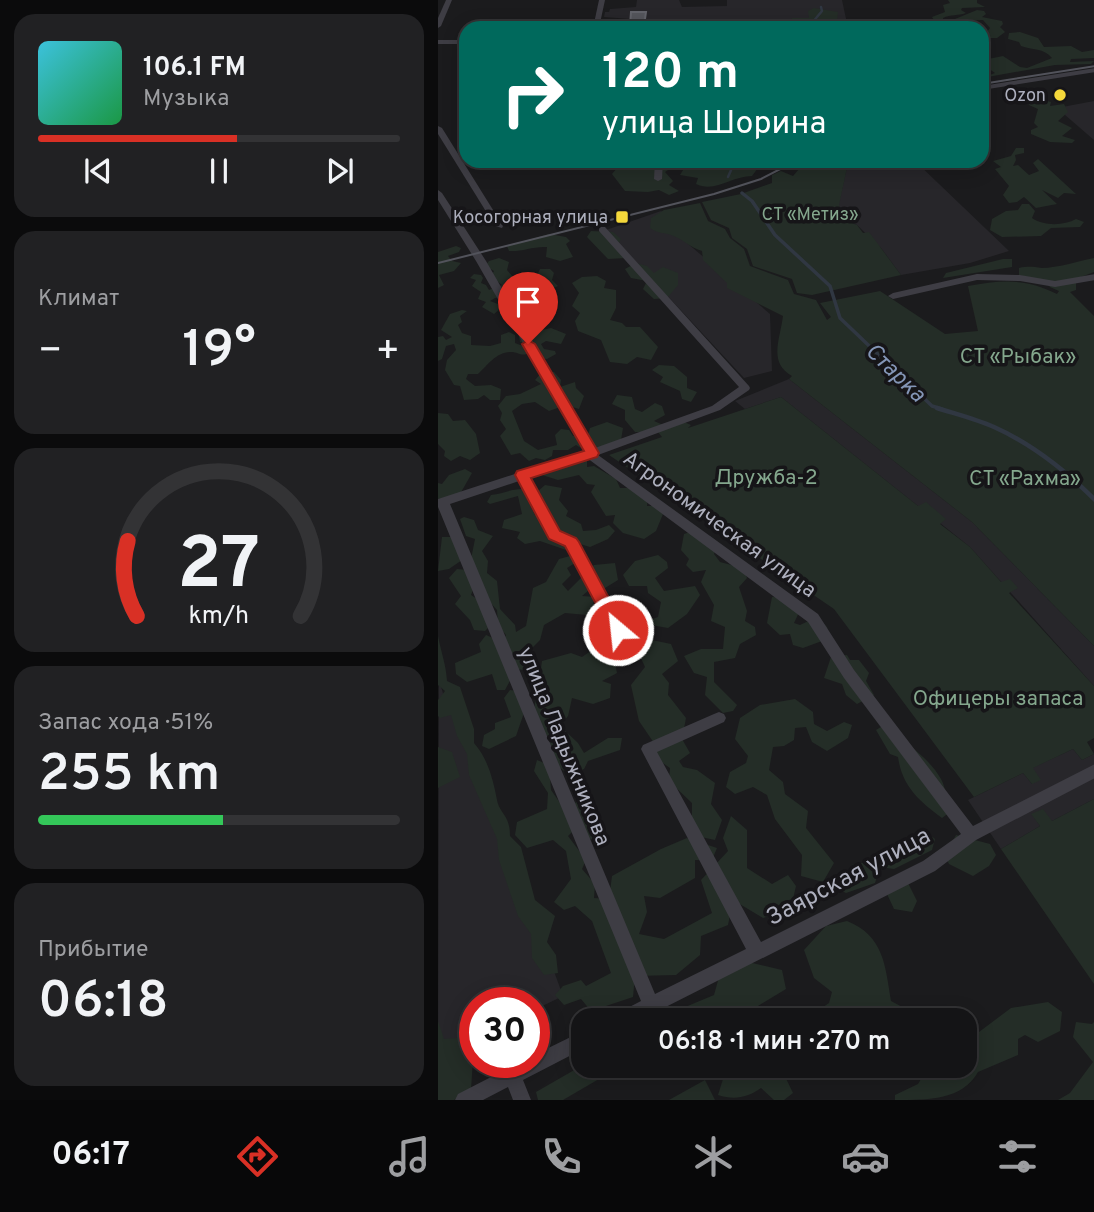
<!DOCTYPE html>
<html lang="ru">
<head>
<meta charset="utf-8">
<style>
	:root { --surface:#141416; --page:#212123; --text:#f1f3f6; --muted:#9d9ea1; --line:#333335; --accent:#d93025 }
	body { margin:0; font-family:Overpass,sans-serif; background:var(--page); color:var(--text); height:100vh; display:flex; flex-direction:column; font-size:26px; white-space:nowrap }
	* { box-sizing:border-box; margin:0 }
	p { font-size:23px; color:var(--muted) }
	.icon { flex:none; width:38px; height:38px; fill:none; stroke:currentColor; stroke-width:2; stroke-linecap:round; stroke-linejoin:round }
	.map { position:relative; flex:1; overflow:hidden }
	.drawer { display:flex; flex-direction:column; gap:14px; padding:14px; background:#0b0b0c; width:438px }
	.drawer>* { flex:none }
	.banner { position:absolute; left:21px; top:21px; width:530px; height:147px; border-radius:21px; box-shadow:0 4px 18px #0003,0 0 0 2px var(--line); background:#00695c; color:#fff; overflow:hidden }
	.speed { position:absolute; left:21px; top:987px; display:flex; gap:14px; font-size:35px; font-weight:700; text-align:center }
	.speed>* { display:grid; place-content:center; width:91px; height:91px; border-radius:50%; background:var(--surface); box-shadow:0 4px 18px #0003,0 0 0 2px var(--line); line-height:1 }
	.speed .limit { border:10px solid #d22; background:#fff; color:#111 }
	.pin { position:absolute; display:grid; place-items:center; width:60px; height:60px; color:#fff; margin:-72px -30px; border-radius:50% 50% 50% 0; rotate:-45deg; box-shadow:0 0 7px #0007 }
	.pin .icon { rotate:45deg }
	.me { position:absolute; width:77px; margin:-38px; rotate:332deg; stroke-linejoin:round; filter:drop-shadow(0 0 5px #0008) }
	.turn { display:flex; align-items:center; gap:24px; height:147px; padding:0 28px; font-size:32px }
	.turn .icon { width:91px; height:91px; stroke-width:2.5 }
	.turn b { display:block; font-size:49px; line-height:60px }
	.big { font-size:52px; font-weight:600; line-height:1.1 }
	.drawer .tile { flex:1; display:flex; flex-direction:column; justify-content:center; gap:10px; min-width:0; padding:0 24px; border-radius:21px; background:var(--page) }
	.drawer .dial { align-items:center; gap:0 }
	.dial svg { height:182px; overflow:visible; fill:none; stroke:var(--line); stroke-width:7; stroke-linecap:round; text-anchor:middle }
	.dial text { fill:var(--text); stroke:none }
	.song { display:flex; align-items:center; gap:21px }
	.cover { width:84px; height:84px; border-radius:10px; background:linear-gradient(135deg,hsl(190 70% 55%),hsl(140 70% 35%)) }
	.played { height:7px; border-radius:4px; background:linear-gradient(90deg,var(--accent) 55%,var(--line) 55%) }
	.keys { display:flex; justify-content:space-around; direction:ltr }
	.heat { display:flex; justify-content:space-between; align-items:center; font-size:38px; direction:ltr }
	.charge { height:10px; border-radius:5px; background:linear-gradient(90deg,#34c759 51%,var(--line) 0) }
	.trip { position:absolute; left:133px; top:1008px; width:406px; height:70px; border-radius:21px; background:var(--surface); box-shadow:0 4px 18px #0003,0 0 0 2px var(--line); font-weight:600; line-height:70px; text-align:center }
	.tabs { display:flex; height:112px; justify-content:space-around; align-items:center; background:#080809; color:var(--muted) }
	.tabs .icon { width:49px; height:49px }
	.tabs .active { color:var(--accent) }
	.tabs b { font-size:32px; color:var(--text) }
	main { display:flex; flex:1; min-height:0 }
	.map>svg:first-child { display:block }
</style>
</head>
<body>
<main>
<section class="drawer">
<div class="tile">
<div class="song"><i class="cover"></i><div><b>106.1 FM</b><p>Музыка</p></div></div>
<div class="played"></div>
<div class="keys"><svg class="icon" aria-label="previous" viewBox="0 0 24 24"><path d="M18 5L8 12l10 7zM5 5v14"/></svg><svg class="icon" aria-label="pause" viewBox="0 0 24 24"><path d="M8 5v14M16 5v14"/></svg><svg class="icon" aria-label="next" viewBox="0 0 24 24"><path d="M6 5l10 7-10 7zM19 5v14"/></svg></div>
</div>
<div class="tile"><p>Климат</p>
<div class="heat"><a>−</a><b class="big">19°</b><a>+</a></div>
</div>
<div class="tile dial"><svg viewBox="0 0 100 80">
<path d="M14 69A42 42 0 1 1 86 69"/>
<path d="M14 69A42 42 0 0 1 10 36" stroke="#d93025"/>
<text x="50" y="56" font-size="32" font-weight="700">27</text>
<text x="50" y="72" font-size="11">km/h</text>
</svg></div>
<div class="tile"><p>Запас хода · 51%</p><b class="big">255 km</b><div class="charge"></div></div>
<div class="tile"><p>Прибытие</p><b class="big">06:18</b></div>
</section>
<div class="map">
<svg width="657" height="1100" viewBox="0 0 657 1100">
	<rect width="100%" height="100%" fill="#1b1b1d"/>
	<!-- built -->
	<g fill="#27262a">
		<polygon points="199,0 241,0 244,7 289,6 289,0 404,0 410,28 385,28 383,19 356,19 354,28 192,28 193,19 166,17 167,12 171,12 172,9 198,7"/>
		<polygon points="656,101 656,140 619,108"/>
		<polygon points="421,161 477,161 571,251 532,263 463,275 443,248 419,225 407,220 400,207 409,167"/>
		<polygon points="223,211 228,215 234,230 332,314 334,371 306,378 168,230"/>
		<polygon points="351,379 534,522 656,646 656,686 532,547 502,523 507,519 480,506 343,397 307,409 297,401"/>
		<polygon points="1,680 7,700 16,697 125,996 96,1010 96,1003 37,1003 37,1039 0,1057"/>
		<polygon points="635,749 644,760 656,754 656,799 614,821 594,814 602,826 563,849 530,800 585,773 594,784 594,768"/>
	</g>
	<!-- green -->
	<g fill="#242d27">
		<path d="M510 0H539V3L547 7 524 8 523 10 528 13C520 16 513 14 505 18V24L499 26 490 25 491 21 496 20 494 17 507 12 505 5 512 3Z"/>
		<polygon points="376,8 400,12 399,21 394,25 399,28 352,28 354,18 371,18 370,11"/>
		<polygon points="539,10 546,11 548,14 544,17 564,21 565,24 562,27 567,32 559,38 544,38 544,32 549,32 552,28 545,20 512,21"/>
		<path d="M582 32 600 38 606 47 633 46 644 52 656 50V58L633 59 632 62 656 61 653 64 617 65 544 78 557 73 547 66 550 59 565 56 582 67 589 68 614 58C606 48 594 50 583 46L581 42 570 39 571 33Z"/>
		<polygon points="606,100 613,102 612,106 626,104 630,112 620,121 634,128 624,136 637,140 634,143 612,142 593,134 593,130 600,127 596,123 600,109 591,105 590,102"/>
		<polygon points="578,148 586,148 586,153 577,155 578,160 575,166 580,165 591,175 601,171 595,163 600,159 638,194 626,193 620,198 604,190 619,204 598,208 586,197 579,202 571,203 565,195 571,186 557,169 563,167 555,161 573,156"/>
		<polygon points="185,161 209,161 215,167 224,164 236,166 227,172 235,181 231,185 241,191 231,195 221,190 210,192 187,191 174,174"/>
		<path d="M265 161H340L323 164 314 176C294 176 277 193 258 184L260 178 242 175 245 170 260 168Z"/>
		<polygon points="364,161 421,161 409,168 401,205 407,220 419,225 425,233 431,232 463,275 374,295 359,293 354,279 315,266 309,249 294,238 291,228 273,220 264,202 303,194 334,183 334,175 343,171 355,176 361,169 355,168"/>
		<path d="M262 203 270 221 287 229 292 238 306 249 312 266 350 280 356 294 378 300 389 320 393 317 382 303 442 291 507 334 540 331 530 286C564 280 587 278 619 294L621 291 612 287 607 281 581 275V268C591 266 595 267 604 268 619 268 641 261 656 258V272L638 279V290L632 292 656 316V646L534 522 351 379 354 376C330 362 342 340 345 316L289 288V283L265 260 264 251C253 248 243 238 233 235 224 232 221 234 212 228L213 218 226 210Z"/>
		<path d="M584 204H591L597 211 594 218C605 226 626 226 638 219L646 222 642 227 613 228 603 236 564 237 552 230 554 219 568 211 580 210Z"/>
		<polygon points="153,231 175,232 183,239 179,247 188,258 170,259 149,237"/>
		<path d="M111 234 128 237 132 241 128 244 135 257 122 261 108 257 109 247C95 246 84 252 71 251L69 246Z"/>
		<polygon points="18,246 23,248 21,252 10,256 14,261 23,263 16,271 1,275 6,285 0,288 0,252"/>
		<polygon points="61,258 71,262 69,270 76,278 76,284 96,282 102,269 112,269 116,273 114,280 120,286 103,294 57,298 52,301 60,304 62,309 56,314 44,307 48,302 40,299 43,292 34,286 38,280 32,278 36,274 43,275 45,278 43,283 48,285 51,290 64,285 53,276 56,271 47,266 51,261"/>
		<polygon points="565,259 574,259 574,267 505,278 508,273"/>
		<polygon points="198,263 209,266 216,273 225,267 240,273 240,285 229,298 216,299 205,289 209,281 193,278 187,269"/>
		<polygon points="159,276 168,281 166,288 178,290 178,308 172,320 184,323 188,327 202,327 220,347 213,360 199,357 189,364 172,362 163,340 140,331 137,321 142,313 134,306 141,293 134,283 144,277"/>
		<polygon points="79,303 79,311 93,309 101,319 93,327 94,332 113,328 128,334 123,344 108,341 103,344 106,349 117,351 118,354 109,359 100,358 94,346 82,342 81,337 88,329 84,323 71,321 65,311 69,304"/>
		<path d="M24 310 29 311 22 316 24 322 20 325 24 333 33 336V345L52 346 63 343V335L71 332 77 335V343L90 348 89 354C82 356 80 352 73 352 58 352 50 365 40 374H30L28 379 37 386 53 385 63 389 62 400H52L46 395 40 399 26 400 22 386 16 385 7 370 9 360 18 350 16 344 8 346 4 359 0 361V337L5 336 8 340 14 337 3 330 12 314Z"/>
		<polygon points="221,365 236,366 249,377 249,388 259,392 253,402 244,399 242,391 222,382 225,377 214,370"/>
		<polygon points="104,372 116,372 123,380 122,387 137,382 138,388 146,396 141,409 128,405 111,411 97,402 84,404 74,411 86,441 100,450 119,445 117,435 123,429 131,430 135,436 150,435 152,428 169,422 185,428 183,440 170,449 158,447 148,451 138,445 130,450 115,450 114,456 107,460 98,458 91,461 82,453 73,455 62,436 68,429 62,420 64,413 60,406 68,396 82,394 103,384 97,380"/>
		<polygon points="179,395 194,397 197,409 204,412 217,403 224,406 227,415 216,421 232,428 246,422 253,425 250,428 343,397 480,506 488,502 508,519 502,524 532,547 563,582 572,579 580,588 571,593 656,686 656,738 649,742 656,754 644,760 635,749 595,768 603,780 594,784 585,773 536,797 396,609 171,455 224,437 220,432 197,432 187,420 187,410 174,404"/>
		<polygon points="0,413 10,414 15,421 27,420 38,434 42,453 32,460 22,456 13,461 6,456 7,451 0,444"/>
		<polygon points="137,457 149,461 149,467 156,466 178,479 182,488 196,488 210,498 209,506 221,506 225,514 218,531 206,539 185,533 175,523 177,515 168,516 153,492 157,485 149,484 141,475 120,480 104,475 113,467 129,467 131,459"/>
		<polygon points="27,469 34,473 22,494 0,499 0,483 4,484 11,475"/>
		<path d="M107 485 124 488 121 500 130 511 128 516 143 524 145 531 158 530 171 525 177 531 170 539 152 547 142 544 131 551 102 541 87 544 79 538 82 532 64 528 66 520 84 514 80 496 52 504 49 502 53 495C65 494 72 489 84 489L97 515 109 513 99 492Z"/>
		<polygon points="26,517 36,520 40,530 55,536 44,551 50,561 49,573 59,581 62,609 77,625 78,632 88,626 95,588 108,582 121,559 143,553 145,558 129,568 133,575 124,584 130,591 156,565 177,563 180,580 167,588 158,584 144,596 157,597 155,604 160,609 149,615 127,613 106,625 102,640 91,651 93,662 88,670 73,669 64,644 68,635 60,625 59,610 45,595 32,564 37,539 28,536 22,519"/>
		<polygon points="252,532 259,538 272,536 280,542 276,554 282,562 305,568 309,578 301,587 309,611 307,621 317,627 318,635 302,644 297,658 276,662 276,682 299,705 295,711 285,713 267,695 269,677 256,673 246,656 263,649 285,649 287,627 273,621 276,605 263,582 268,570 255,572 248,565 251,559 243,550 246,534"/>
		<polygon points="4,537 15,537 24,560 11,569 0,571"/>
		<polygon points="220,555 229,562 230,568 217,578 226,591 257,586 262,595 249,614 230,628 213,625 172,640 162,632 168,621 181,617 192,627 220,617 223,602 210,593 209,586 191,586 185,575 197,561"/>
		<polygon points="19,569 29,570 36,587 33,595 42,601 52,626 47,631 36,630 32,620 17,604 23,596 11,578"/>
		<polygon points="334,597 354,598 364,606 356,623 362,625 379,617 389,627 392,638 365,648 355,645 352,634 342,635 329,623"/>
		<polygon points="48,635 57,639 73,679 67,690 59,690 54,674 29,682 18,674 17,663 43,652 41,644"/>
		<path d="M0 636C3 652 8 664 9 681L22 687 36 729V743C50 759 55 779 59 800 62 815 72 814 72 836L83 847 97 900 117 916 109 942 118 955 120 973 106 975 94 958 93 934 80 916 61 860 59 839 31 775 29 754 19 736 13 715 2 718 0 716V700L7 691 0 685Z"/>
		<polygon points="214,640 233,644 240,661 224,674 231,683 230,695 248,718 244,739 252,753 241,761 245,767 259,770 277,783 273,804 284,820 277,840 263,837 254,821 254,803 231,781 232,768 219,759 216,743 201,721 193,685 207,667 200,652"/>
		<polygon points="160,646 175,653 179,673 164,681 173,684 172,698 155,704 134,698 130,716 122,726 140,743 146,753 170,738 184,738 182,750 150,761 146,769 131,774 113,762 111,737 95,724 98,692 107,687 99,670 103,668 104,661 133,653 144,657"/>
		<polygon points="409,655 412,660 421,660 431,673 428,681 436,695 419,704 408,695 404,684 386,678 393,657"/>
		<polygon points="72,690 79,691 87,710 78,736 51,749 44,746 46,735 57,729 57,723 73,717 66,698"/>
		<polygon points="357,699 375,712 376,724 389,731 406,722 414,725 410,738 389,751 374,742 368,727 357,728 356,740 346,746 335,747 331,770 345,782 347,794 370,811 368,828 396,863 385,882 363,876 364,855 337,819 329,795 315,787 297,794 288,787 292,772 308,763 310,756 297,739 302,718 322,705"/>
		<path d="M446 725C465 742 490 756 503 779 508 788 509 802 512 812L504 818C481 801 464 786 460 757L452 754 438 730Z"/>
		<polygon points="0,747 14,752 22,777 0,788"/>
		<polygon points="99,760 111,765 113,790 127,810 144,798 158,810 162,837 158,842 136,830 130,836 148,860 144,869 157,884 156,898 171,899 174,876 223,849 249,838 279,848 274,860 257,860 257,878 222,898 206,896 209,912 201,934 226,939 274,913 263,880 290,851 285,838 293,816 309,830 309,868 334,884 350,875 358,886 355,899 343,902 341,913 325,918 295,900 290,925 263,936 262,955 238,975 197,976 195,997 153,1011 143,999 126,1005 117,995 125,986 143,980 148,986 173,973 154,921 137,906 126,910 116,902 133,879 128,851 115,840 89,848 77,835 79,822 109,809 110,793 96,771"/>
		<polygon points="656,799 656,984 563,849 602,826 593,814 605,809 614,821"/>
		<polygon points="490,833 497,839 494,850 456,869 442,867 437,883 408,893 398,888 415,864 440,861 454,845"/>
		<polygon points="518,835 552,844 558,855 551,866 535,876 511,864 507,856"/>
		<polygon points="469,881 479,901 474,912 456,909 449,894"/>
		<path d="M409 921C446 936 447 965 453 1001L472 1011 476 1020H381L378 1012 391 1003 394 992 376 978 366 950 388 926Z"/>
		<polygon points="310,962 344,970 348,989 315,1009 320,1020 236,1020 240,1010 276,995 281,977"/>
		<path d="M610 1002 624 1012 622 1031 600 1042 587 1035 580 1039V1055L540 1072C524 1100 491 1100 457 1100V1095L480 1084 491 1066H527V1049L537 1035 573 1008Z"/>
		<polygon points="0,1021 6,1039 30,1037 37,1028 33,1090 16,1100 0,1100"/>
		<polygon points="638,1022 654,1024 656,1022 656,1100 620,1100 632,1093 655,1062 635,1037"/>
		<polygon points="145,1065 152,1066 161,1079 125,1100 100,1100 98,1092"/>
		<path d="M306 1066H342L355 1093 346 1100H336L323 1088C309 1098 296 1100 280 1095L285 1079Z"/>
		<polygon points="267,1080 277,1100 231,1100"/>
	</g>
	<g fill="none" stroke-linecap="round" stroke-linejoin="round">
		<!-- stream-far2 -->
		<g stroke="#303742" stroke-width="2.5">
			<polyline points="374,28 374,23 384,11 383,7"/>
			<polyline points="290,177 297,161"/>
		</g>
		<!-- stream-far1 -->
		<polyline stroke="#303742" stroke-width="3.5" points="304,193 314,201 337,235 392,286 402,318 494,406 504,409"/>
		<!-- stream -->
		<path stroke="#303742" stroke-width="4.5" d="M499 408C518 414 538 419 556 427 594 444 628 471 657 500"/>
		<!-- minor -->
		<g fill="#3e3d44" fill-rule="evenodd">
			<polygon points="8,0 14,0 3,26 0,28 0,18"/>
			<polygon points="161,0 167,0 161,28 155,28"/>
			<rect x="0" y="40" width="28" height="4"/>
			<polygon points="657,68 657,72 544,90 544,86"/>
			<polygon points="0,126 4,128 65,226 64,228 57,226 0,134"/>
			<polygon points="217,161 225,161 224,179 220,181 216,179"/>
			<path d="M0 190 4 193 48 261 157 448 274 406 301 387 161 231V227H167L311 386 312 388 311 390 282 410 160 455 380 614 416 670 535 826 657 764V778L538 840 497 871 202 1020H175L178 1014 203 1001 0 507V499L147 451 38 261 0 200ZM149 458 370 622 406 678 523 834 485 861 323 942 219 752 286 722 288 718 286 714 281 712 276 714 205 745 203 749 205 753 308 949 217 994 12 504 81 481 112 538 129 545 175 634H185L187 630 137 539 120 532 91 478Z"/>
			<polygon points="539,274 582,275 617,281 657,274 657,280 617,287 582,281 539,280 455,299 450,296 455,293"/>
			<polygon points="145,1031 145,1049 85,1080 93,1100 75,1100 70,1087 45,1100 17,1100 20,1094 82,1062 96,1062 96,1055"/>
		</g>
		<!-- tram -->
		<g stroke="#52535b" stroke-width="2">
			<polyline points="544,84 657,66"/>
			<polyline points="0,263 276,194 323,179 358,161"/>
		</g>
	</g>
	<!-- wall -->
	<polygon fill="#494b4f" points="208,12 207,28 192,28 192,26"/>
	<!-- building -->
	<polygon fill="#54555b" stroke="#62636a" stroke-width="2" points="193,12 208,12 206,26 192,26"/>
	<!-- route -->
	<polygon fill="#d93025" stroke="#8d1f18" stroke-width="2" points="90,340 97,344 161,453 159,457 93,478 122,531 138,538 141,542 188,630 186,634 174,634 127,546 111,539 77,475 79,471 146,451 84,344"/>
	<!-- markers -->
	<g fill="#f5d83b" stroke="#161518" stroke-width="2.5">
		<circle cx="622" cy="95" r="7"/>
		<rect x="177" y="210" width="14" height="14" rx="3.5"/>
	</g>
	<g text-anchor="middle" stroke-width="7" stroke-linejoin="round" paint-order="stroke">
		<!-- far-poi labels -->
		<g font-size="18" fill="#adafbd" stroke="#161518" text-anchor="end">
			<text x="608" y="101">Ozon</text>
			<text x="170" y="223">Косогорная улица</text>
		</g>
		<!-- far-park labels -->
		<g font-size="18" fill="#84a78d" stroke="#161518">
			<text x="372" y="220">СТ «Метиз»</text>
		</g>
		<!-- park labels -->
		<g font-size="21" fill="#84a78d" stroke="#161518">
			<text x="580" y="363">СТ «Рыбак»</text>
			<text x="328" y="484">Дружба-2</text>
			<text x="587" y="485">СТ «Рахма»</text>
			<text x="560" y="705">Офицеры запаса</text>
		</g>
		<!-- street labels -->
		<g font-size="21" fill="#adafbd" stroke="#161518">
			<text transform="translate(282 524) rotate(36)" y="7">Агрономическая улица</text>
			<text transform="translate(127 746) rotate(68)" y="7">улица Ладыжникова</text>
		</g>
		<!-- water labels -->
		<g font-size="23" font-style="italic" fill="#8496b7" stroke="#161518">
			<text transform="translate(458 372) rotate(44)" y="8">Старка</text>
		</g>
		<!-- near-street labels -->
		<g font-size="24" fill="#adafbd" stroke="#161518">
			<text transform="translate(410 876) rotate(-28)" y="8">Заярская улица</text>
		</g>
	</g>
</svg>
<div class="speed"><div class="limit">30</div></div>
<div class="pin" style="left:90px;top:344px;background:#d93025"><svg class="icon" aria-label="arrive" viewBox="0 0 24 24"><path d="M6 21V4h12l-3 4 3 4H6"/></svg></div>
<svg class="me" style="left:180px;top:630px" viewBox="-20 -20 40 40"><circle r="17" fill="#d93025" stroke="#fff" stroke-width="3"/><path d="M0-11L8 9 0 5-8 9z" fill="#fff"/></svg>
<div class="trip">06:18 · 1 мин · 270 m</div>
<div class="banner">
<div class="turn"><svg class="icon" aria-label="right" viewBox="0 0 24 24"><path d="M7 20v-9h11M14 6l5 5-5 5"/></svg><div><b>120 m</b>улица Шорина</div></div>
</div>
</div>
</main>
<nav class="tabs">
<b>06:17</b>
<svg class="icon active" aria-label="directions" viewBox="0 0 24 24"><path d="M12 3l9 9-9 9-9-9zM9 14v-3h6M13 9l2 2-2 2"/></svg>
<svg class="icon" aria-label="music" viewBox="0 0 24 24"><path d="M9 18V5l10-2v13"/><circle cx="6" cy="18" r="3"/><circle cx="16" cy="16" r="3"/></svg>
<svg class="icon" aria-label="phone" viewBox="0 0 24 24"><path d="M5 4h4l2 5-3 2q2 4 5 5l2-3 5 2v4C11 20 4 13 5 4z"/></svg>
<svg class="icon" aria-label="climate" viewBox="0 0 24 24"><path d="M12 3v18M4 7l16 10M4 17L20 7"/></svg>
<svg class="icon" aria-label="car" viewBox="0 0 24 24"><path d="M5 17H2v-5l4-1 3-4h7l3 4 3 1v5h-3M9 17h6M6 11h13"/><circle cx="7" cy="17" r="2"/><circle cx="17" cy="17" r="2"/></svg>
<svg class="icon" aria-label="filters" viewBox="0 0 24 24"><path d="M4 7h16M4 17h16"/><circle cx="9" cy="7" r="2"/><circle cx="15" cy="17" r="2"/></svg>
</nav>
</body>
</html>
